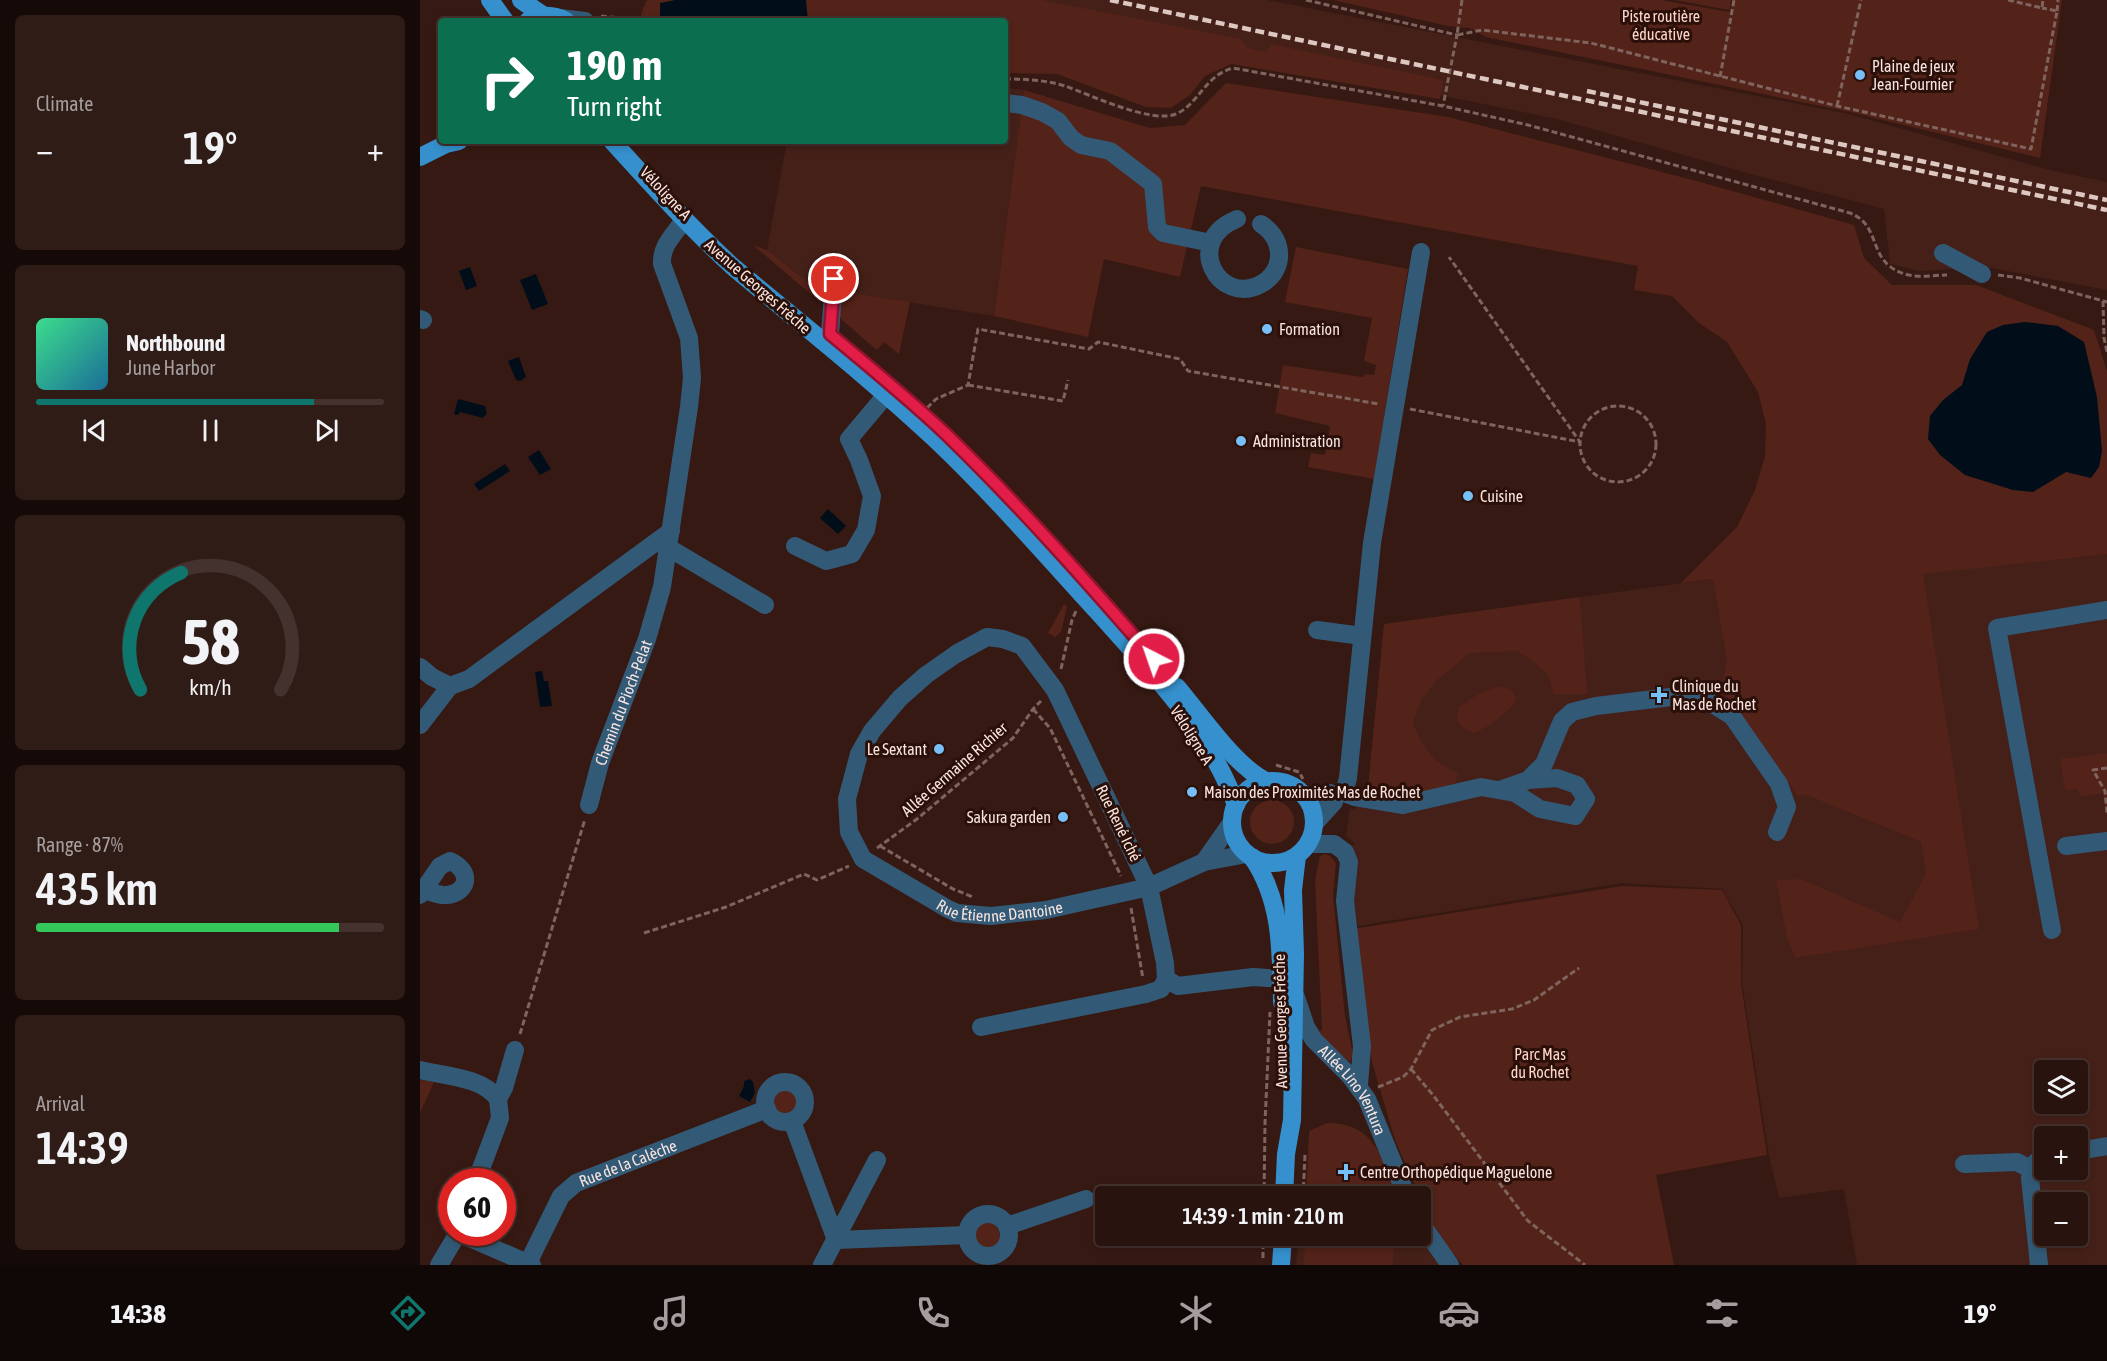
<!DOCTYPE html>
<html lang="en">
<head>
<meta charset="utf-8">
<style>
	:root { --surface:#28130e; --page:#301c17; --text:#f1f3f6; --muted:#a59e9e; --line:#44322e; --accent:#0f766e }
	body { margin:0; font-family:"Asap Condensed",sans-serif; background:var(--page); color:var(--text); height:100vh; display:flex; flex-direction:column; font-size:22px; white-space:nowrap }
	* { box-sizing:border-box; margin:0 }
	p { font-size:20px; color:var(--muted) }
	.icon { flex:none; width:33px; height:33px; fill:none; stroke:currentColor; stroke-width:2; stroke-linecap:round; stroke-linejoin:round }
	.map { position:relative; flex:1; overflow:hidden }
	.drawer { display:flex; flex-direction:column; gap:15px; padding:15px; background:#160a08; width:420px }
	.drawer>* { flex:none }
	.top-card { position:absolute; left:18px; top:18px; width:570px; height:126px; border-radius:6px; box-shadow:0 3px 9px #0003,0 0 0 2px var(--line); background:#0b6e4f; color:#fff; overflow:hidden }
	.buttons { position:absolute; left:1614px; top:1060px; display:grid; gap:12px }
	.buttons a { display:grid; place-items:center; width:54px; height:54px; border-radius:6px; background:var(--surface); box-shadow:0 3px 9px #0003,0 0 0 2px var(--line); font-size:30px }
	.speed { position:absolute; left:18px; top:1168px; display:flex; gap:12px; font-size:30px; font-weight:700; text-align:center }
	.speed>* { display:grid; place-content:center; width:78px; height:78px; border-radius:50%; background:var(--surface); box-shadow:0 3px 9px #0003,0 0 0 2px var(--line); line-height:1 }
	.speed .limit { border:9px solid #d22; background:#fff; color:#111 }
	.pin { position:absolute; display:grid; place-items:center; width:51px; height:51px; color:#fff; margin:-26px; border:3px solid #fff; border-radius:50%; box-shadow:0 2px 6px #0007 }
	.me { position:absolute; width:66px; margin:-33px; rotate:319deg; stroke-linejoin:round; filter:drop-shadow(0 0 4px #0008) }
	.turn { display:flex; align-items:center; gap:21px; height:126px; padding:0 30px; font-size:27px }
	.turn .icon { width:78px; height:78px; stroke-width:2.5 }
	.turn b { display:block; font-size:42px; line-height:51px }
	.big { font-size:45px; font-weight:600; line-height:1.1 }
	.drawer .tile { flex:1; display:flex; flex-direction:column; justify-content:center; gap:9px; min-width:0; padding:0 21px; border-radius:9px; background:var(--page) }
	.drawer .dial { align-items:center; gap:0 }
	.dial svg { height:156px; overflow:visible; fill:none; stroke:var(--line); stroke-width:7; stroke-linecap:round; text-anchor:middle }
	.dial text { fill:var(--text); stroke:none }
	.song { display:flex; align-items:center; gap:18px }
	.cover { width:72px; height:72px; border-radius:9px; background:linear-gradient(135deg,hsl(150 70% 55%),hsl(200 70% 35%)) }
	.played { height:6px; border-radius:3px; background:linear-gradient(90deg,var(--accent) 80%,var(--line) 80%) }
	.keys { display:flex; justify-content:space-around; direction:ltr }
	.heat { display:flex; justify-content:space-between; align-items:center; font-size:33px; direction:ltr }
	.charge { height:9px; border-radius:4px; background:linear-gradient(90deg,#34c759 87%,var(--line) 0) }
	.trip { position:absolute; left:675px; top:1186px; width:336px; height:60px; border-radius:6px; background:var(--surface); box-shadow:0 3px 9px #0003,0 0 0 2px var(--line); font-weight:600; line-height:60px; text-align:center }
	.dock { display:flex; height:96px; justify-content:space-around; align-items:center; background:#100806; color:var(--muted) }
	.dock .icon { width:42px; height:42px }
	.dock .selected { color:var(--accent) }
	.dock b { font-size:27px; color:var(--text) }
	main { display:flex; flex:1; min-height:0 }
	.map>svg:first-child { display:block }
</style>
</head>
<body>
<main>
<section class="drawer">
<div class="tile"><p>Climate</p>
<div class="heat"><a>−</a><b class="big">19°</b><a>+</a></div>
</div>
<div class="tile">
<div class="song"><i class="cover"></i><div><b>Northbound</b><p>June Harbor</p></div></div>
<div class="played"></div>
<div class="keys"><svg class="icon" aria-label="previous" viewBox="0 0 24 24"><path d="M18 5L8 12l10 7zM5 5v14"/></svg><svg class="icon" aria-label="pause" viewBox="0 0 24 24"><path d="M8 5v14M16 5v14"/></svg><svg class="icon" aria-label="next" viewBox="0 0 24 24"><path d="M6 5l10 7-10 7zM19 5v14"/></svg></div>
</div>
<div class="tile dial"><svg viewBox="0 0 100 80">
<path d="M14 69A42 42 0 1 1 86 69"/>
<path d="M14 69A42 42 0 0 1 35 9" stroke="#0f766e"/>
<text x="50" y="56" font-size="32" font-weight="700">58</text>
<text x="50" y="72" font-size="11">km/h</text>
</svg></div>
<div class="tile"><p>Range · 87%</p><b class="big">435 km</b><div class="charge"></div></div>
<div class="tile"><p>Arrival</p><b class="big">14:39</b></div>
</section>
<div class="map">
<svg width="1687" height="1265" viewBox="0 0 1687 1265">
	<rect width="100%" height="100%" fill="#361912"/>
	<!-- built -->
	<g fill="#442018" fill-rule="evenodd">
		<polygon points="594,0 847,0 1429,114 1626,169 1687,182 1687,290 1566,267 1499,271 1470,264 1464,209 1327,173 1137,119 808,52"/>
		<polygon points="585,88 604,90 574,316 420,291 406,285 392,285 347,250 367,141 585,141"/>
		<path d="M1505 550 1503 573 1687 554V1265H1437L1424 1189 1359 1198 1349 1156 1322 983 1323 925 1302 889 1202 883 938 926 932 897 938 863 931 848 935 844 926 835 930 808 935 809 948 788 964 624ZM1624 1071H1658V1104H1624ZM1624 1137H1658V1170H1624ZM1624 1203H1658V1236H1624Z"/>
		<polygon points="879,1236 1000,1236 1015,1260 1024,1260 1029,1265 876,1265"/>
	</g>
	<!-- green -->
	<g fill="#532218">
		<polygon points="229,0 622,0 821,39 828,48 846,52 851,44 1023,80 1020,99 811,64 785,76 770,95 751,108 726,107 637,74 585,73 585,21 219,21 226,1"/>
		<polygon points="913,0 1241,0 1310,12 1312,0 1642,0 1620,158 1430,112 1066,37 1050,28 1028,26"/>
		<polygon points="1254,0 1311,0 1309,10"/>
		<polygon points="806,83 1028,117 1273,180 1434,225 1444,258 1472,285 1556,285 1674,330 1687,371 1687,554 1503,574 1559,929 1375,958 1367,938 1356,880 1381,879 1480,922 1506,874 1501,842 1387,795 1378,796 1301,688 1307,660 1293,579 1261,583 1317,527 1335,490 1345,456 1346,424 1338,392 1307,342 1279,323 1252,296 1214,290 1218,266 781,186 760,277 684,259 668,337 574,316 604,90 730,128 765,125"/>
		<polygon points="333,245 347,250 392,285 406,285 401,303"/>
		<polygon points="876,247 988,269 954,479 888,467 891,453 905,455 910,426 855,413 863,365 942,377 946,374 954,375 956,365 944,361 952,318 865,302"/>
		<polygon points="420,291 490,302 479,354 464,342 457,350 422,320 419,316"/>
		<polygon points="1160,597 1167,694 1133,694 1129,676 1114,662 1097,651 1050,653 1015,682 1000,702 993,723 1001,741 1014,759 1038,774 1035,783 995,796 968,794 948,788 964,624"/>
		<polygon points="644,604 647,607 641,632 635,637 628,633"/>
		<path d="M1079 686 1091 689 1097 699C1087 714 1071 725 1055 733L1044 729 1037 720 1039 707 1057 695Z"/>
		<polygon points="1687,753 1687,817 1683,793 1660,797 1658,789 1645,790 1640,759"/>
		<circle cx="852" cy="822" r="22"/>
		<polygon points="905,854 910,856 916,863 913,895 925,1016 933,1055 930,1062 896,1036 902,1029 895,880 900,856"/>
		<polygon points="1202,886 1302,890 1321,925 1321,983 1347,1155 1236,1175 1254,1265 1043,1265 1015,1232 975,1140 952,1062 938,979 933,929"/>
		<polygon points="0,1080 14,1082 0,1113"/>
		<circle cx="364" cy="1102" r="14"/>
		<path d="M907 1123C956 1123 962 1159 978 1197H886L889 1131Z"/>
		<circle cx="566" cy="1236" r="14"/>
		<polygon points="885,1236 974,1236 973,1265 884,1265"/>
	</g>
	<!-- water -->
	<g fill="#010e1a">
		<polygon points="255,0 386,0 388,21 240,21 240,3"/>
		<polygon points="50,267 57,286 46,290 39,271"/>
		<polygon points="116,274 128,304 112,310 100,280"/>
		<polygon points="1605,322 1638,326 1664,342 1677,397 1682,451 1679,467 1671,478 1646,472 1613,492 1593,490 1545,475 1520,455 1508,439 1510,416 1523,400 1542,385 1550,359 1567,332 1583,325"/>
		<polygon points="99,357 106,377 100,381 96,380 88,361"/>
		<polygon points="38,399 65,406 67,413 63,418 40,412 38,415 34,414"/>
		<polygon points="119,450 131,469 120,475 108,457"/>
		<polygon points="85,464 90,471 59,491 54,484"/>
		<polygon points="408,509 426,526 418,534 400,518"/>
		<polygon points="122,671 124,681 128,681 132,706 120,707 115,672"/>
		<polygon points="330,1079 333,1082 335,1093 330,1102 319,1096 324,1086 324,1081"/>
	</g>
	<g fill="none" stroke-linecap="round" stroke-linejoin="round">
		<!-- path -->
		<g stroke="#7e645d" stroke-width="3" stroke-dasharray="6 3" stroke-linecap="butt">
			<polyline points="886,0 1037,35 1023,106"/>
			<polyline points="1042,0 1037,35 1062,30 1171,43 1417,106 1611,149 1637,11 1622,8"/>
			<polyline points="1588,0 1622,8 1623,0"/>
			<polyline points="1637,11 1638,0"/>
			<polyline points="181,16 200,18 203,21"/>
			<polyline points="1300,77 1314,0"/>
			<path d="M585 79C605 79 626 80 645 86 671 95 731 124 756 114 780 103 784 76 813 68L1023 106 1108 125 1430 213C1464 226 1445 265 1489 275 1500 278 1515 275 1527 275"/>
			<polyline points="1417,106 1441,0"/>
			<polyline points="1578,275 1600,278 1687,302"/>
			<polyline points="1683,301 1684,338 1687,352"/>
			<polyline points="548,385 643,401 648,380"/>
			<circle cx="1198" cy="444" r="38"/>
			<polyline points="507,408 516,399 548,385 558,329 669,349 678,342 760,359 768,371 959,404"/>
			<polyline points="990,409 1160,442 1029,257"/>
			<polyline points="641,669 652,620 656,611"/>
			<polyline points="613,709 630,728 701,876"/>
			<polyline points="856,765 879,772 883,779"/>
			<polyline points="1687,768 1673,770 1685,791 1687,813"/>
			<polyline points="460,846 533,889 553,897"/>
			<polyline points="457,848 497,819 593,738 613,709 621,701"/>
			<polyline points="711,908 723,979"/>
			<polyline points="224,933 306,907 384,874 397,880 429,866"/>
			<polyline points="100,1034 165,819"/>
			<polyline points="991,1069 1013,1095 1108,1221 1165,1265"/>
			<polyline points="958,1087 983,1077 991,1069 1012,1030 1040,1017 1092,1009 1114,1000 1159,968"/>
			<polyline points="844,1197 845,1123 850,1012"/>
			<polyline points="883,1197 885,1155"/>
			<polyline points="843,1258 843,1236"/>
		</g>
		<!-- minor -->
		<g stroke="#325a77" stroke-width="18">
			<polyline points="140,18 165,21"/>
			<polyline points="585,103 602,105 622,112 638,121 651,138 661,145 690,151 733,184 737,227 743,233 791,243"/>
			<path d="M817 219C762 241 799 307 841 284 851 279 858 269 859 258 860 243 853 232 841 224"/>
			<polyline points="1523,253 1562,274"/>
			<polyline points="0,319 3,320"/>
			<polyline points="410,334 414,279"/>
			<polyline points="375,546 406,561 432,554 446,530 452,496 439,460 429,439 466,395"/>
			<polyline points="249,548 345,605"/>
			<polyline points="897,630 942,636"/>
			<polyline points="0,667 12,677 30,686 49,679 251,531"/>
			<polyline points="0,725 30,686"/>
			<polyline points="1080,790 1108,780 1124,764 1142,721 1152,712 1176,706 1251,697 1286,700 1312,716 1359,784 1367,807 1357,832"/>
			<polyline points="924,793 928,778 952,543 1001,252"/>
			<polyline points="885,797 910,793 914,796 924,793 935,797 983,805 1061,787 1095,793 1120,809 1155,816 1166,799 1157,785 1137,778 1108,780"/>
			<path id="s1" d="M169 805 180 763 227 639 242 587 269 407 272 378 269 338 242 264C241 245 254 235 264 220"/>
			<polyline points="894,824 914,802 914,796"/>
			<polyline points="888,844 914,844 925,852 929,862 925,901 942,1046 939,1085"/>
			<polyline points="1646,846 1687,841"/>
			<polyline points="784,862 812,822"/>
			<path d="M0 895 20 866 30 861C53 871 48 893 27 895 20 896 11 892 4 890"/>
			<polyline points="1632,930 1577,628 1687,610"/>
			<polyline points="746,979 758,986 833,977 862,979"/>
			<path id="s2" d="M876 997 886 1027 894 1040 930 1076 947 1099 987 1197"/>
			<path id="s3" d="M561 1027 726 994 741 989 746 979 745 963 729 887 635 690 602 646 583 639 567 637 536 654 506 675 480 698 452 731 439 754 427 799 429 832 443 859 528 909 537 913 571 916 626 910 729 887 784 862 827 854"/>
			<path d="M0 1070C25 1076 62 1077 78 1099"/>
			<circle cx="365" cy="1102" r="20"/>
			<polyline points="372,1121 416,1240 547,1235"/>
			<polyline points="1658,1151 1687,1146"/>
			<polyline points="1544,1164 1597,1162 1612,1170"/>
			<polyline points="56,1182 80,1118 78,1099 84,1088 95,1050"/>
			<circle cx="568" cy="1235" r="21"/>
			<polyline points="1000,1222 1030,1265"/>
			<polyline points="587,1226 666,1199"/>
			<polyline points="38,1233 112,1265"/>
			<path id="s4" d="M108 1263 141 1196 156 1183 347 1109"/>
			<polyline points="19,1265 38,1233"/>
			<polyline points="402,1265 457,1160"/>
			<polyline points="1619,1265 1610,1178 1616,1162 1624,1157"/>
		</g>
		<!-- major -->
		<g stroke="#3590cd" stroke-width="18">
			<polyline points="70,0 85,21"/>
			<polyline points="101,0 124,16"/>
			<path d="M108 21C121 14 133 14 146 21"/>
			<path d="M192 141C231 184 269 226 312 266 380 323 450 378 515 439 572 493 624 553 677 611 729 669 789 730 816 805"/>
			<polyline points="0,157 26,144 39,141"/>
			<path d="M757 687C781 715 815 767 848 782"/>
			<circle cx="853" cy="822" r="41"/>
			<path d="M832 857C862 900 861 951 862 1002"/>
			<polyline points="864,1197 866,1154 872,1120 875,954 873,890 877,856"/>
			<polyline points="861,1265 863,1236"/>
		</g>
		<!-- rail -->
		<g stroke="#ddc7c1" stroke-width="4.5" stroke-dasharray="9 4.5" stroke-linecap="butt">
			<polyline points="690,0 1687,210"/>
			<polyline points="1167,91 1687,200"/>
		</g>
	</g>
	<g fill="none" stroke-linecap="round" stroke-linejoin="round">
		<defs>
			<path id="route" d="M414 279 410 334C450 367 490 400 527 435 600 506 668 583 734 659"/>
		</defs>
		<!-- route casing -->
		<use href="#route" stroke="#92132f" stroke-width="15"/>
		<!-- route -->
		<use href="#route" stroke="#e11d48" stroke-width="10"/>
	</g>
	<!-- markers -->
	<g fill="#77c0f7" stroke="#2b0f09" stroke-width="2">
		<circle cx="1440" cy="75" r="6"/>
		<circle cx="847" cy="329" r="6"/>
		<circle cx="821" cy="441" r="6"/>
		<circle cx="1048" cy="496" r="6"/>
		<path d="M1236 686h6v6h6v6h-6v6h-6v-6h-6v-6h6z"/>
		<circle cx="519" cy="749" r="6"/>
		<circle cx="772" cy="792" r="6"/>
		<circle cx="643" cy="817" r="6"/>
		<path d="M923 1163h6v6h6v6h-6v6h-6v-6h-6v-6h6z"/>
	</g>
	<g text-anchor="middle" stroke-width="6" stroke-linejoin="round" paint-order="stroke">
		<!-- park labels -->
		<g font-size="16" fill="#fdd5cb" stroke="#2b0f09">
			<text x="1241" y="22">Piste routière<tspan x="1241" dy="18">éducative</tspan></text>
			<text x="1120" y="1060">Parc Mas<tspan x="1120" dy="18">du Rochet</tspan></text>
		</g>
		<!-- poi labels -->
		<g font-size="16" fill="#f9e4de" stroke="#2b0f09" text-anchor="start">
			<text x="1452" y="72">Plaine de jeux<tspan x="1452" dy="18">Jean-Fournier</tspan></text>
			<text x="859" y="335">Formation</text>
			<text x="833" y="447">Administration</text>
			<text x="1060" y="502">Cuisine</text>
			<text x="1252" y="692">Clinique du<tspan x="1252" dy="18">Mas de Rochet</tspan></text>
			<text x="507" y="755" text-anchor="end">Le Sextant</text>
			<text x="784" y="798">Maison des Proximités Mas de Rochet</text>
			<text x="631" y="823" text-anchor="end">Sakura garden</text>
			<text x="940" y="1178">Centre Orthopédique Maguelone</text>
		</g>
		<!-- street labels -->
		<g font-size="16" fill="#f9e4de" stroke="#2b0f09">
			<text transform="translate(246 193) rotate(47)" y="6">Véloligne A</text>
			<text transform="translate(338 286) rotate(41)" y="6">Avenue Georges Frêche</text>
			<text dy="6" stroke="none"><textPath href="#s1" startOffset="108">Chemin du Pioch-Pelat</textPath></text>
			<text transform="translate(772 735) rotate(58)" y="6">Véloligne A</text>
			<text transform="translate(534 769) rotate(-41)" y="6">Allée Germaine Richier</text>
			<text transform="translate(699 823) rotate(64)" y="6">Rue René Iché</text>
			<text dy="6" stroke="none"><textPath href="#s3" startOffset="1036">Rue Étienne Dantoine</textPath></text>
			<text transform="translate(860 1021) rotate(-91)" y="6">Avenue Georges Frêche</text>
			<text dy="6" stroke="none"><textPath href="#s2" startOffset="111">Allée Lino Ventura</textPath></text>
			<text dy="6" stroke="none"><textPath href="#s4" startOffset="150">Rue de la Calèche</textPath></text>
		</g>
	</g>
</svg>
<div class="buttons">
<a><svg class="icon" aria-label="layers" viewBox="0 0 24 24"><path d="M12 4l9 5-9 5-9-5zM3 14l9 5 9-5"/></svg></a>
<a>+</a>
<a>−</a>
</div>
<div class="speed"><div class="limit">60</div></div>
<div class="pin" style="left:414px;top:279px;background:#d93025"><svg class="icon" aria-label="arrive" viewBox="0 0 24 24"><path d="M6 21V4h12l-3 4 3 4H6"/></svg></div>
<svg class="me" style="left:734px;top:659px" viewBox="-20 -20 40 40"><circle r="17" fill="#e11d48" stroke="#fff" stroke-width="3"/><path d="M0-11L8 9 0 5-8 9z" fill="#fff"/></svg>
<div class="trip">14:39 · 1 min · 210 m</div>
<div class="top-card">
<div class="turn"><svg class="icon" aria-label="right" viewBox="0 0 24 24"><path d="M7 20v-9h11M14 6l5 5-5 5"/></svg><div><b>190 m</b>Turn right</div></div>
</div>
</div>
</main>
<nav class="dock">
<b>14:38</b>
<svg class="icon selected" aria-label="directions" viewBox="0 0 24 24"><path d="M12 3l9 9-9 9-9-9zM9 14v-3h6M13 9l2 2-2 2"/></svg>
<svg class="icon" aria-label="music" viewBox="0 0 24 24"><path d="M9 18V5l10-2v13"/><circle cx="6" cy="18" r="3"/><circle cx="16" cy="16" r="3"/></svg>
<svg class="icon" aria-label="phone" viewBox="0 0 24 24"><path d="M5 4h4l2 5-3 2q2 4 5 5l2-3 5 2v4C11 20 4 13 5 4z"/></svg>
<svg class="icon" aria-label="climate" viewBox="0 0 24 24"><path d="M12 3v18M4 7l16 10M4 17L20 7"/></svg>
<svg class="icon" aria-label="car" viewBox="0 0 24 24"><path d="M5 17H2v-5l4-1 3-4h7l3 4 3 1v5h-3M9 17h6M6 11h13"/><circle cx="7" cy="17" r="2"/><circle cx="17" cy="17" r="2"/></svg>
<svg class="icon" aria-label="filters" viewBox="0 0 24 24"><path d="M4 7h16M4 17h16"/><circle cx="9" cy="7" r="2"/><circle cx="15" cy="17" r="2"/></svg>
<b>19°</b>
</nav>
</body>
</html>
